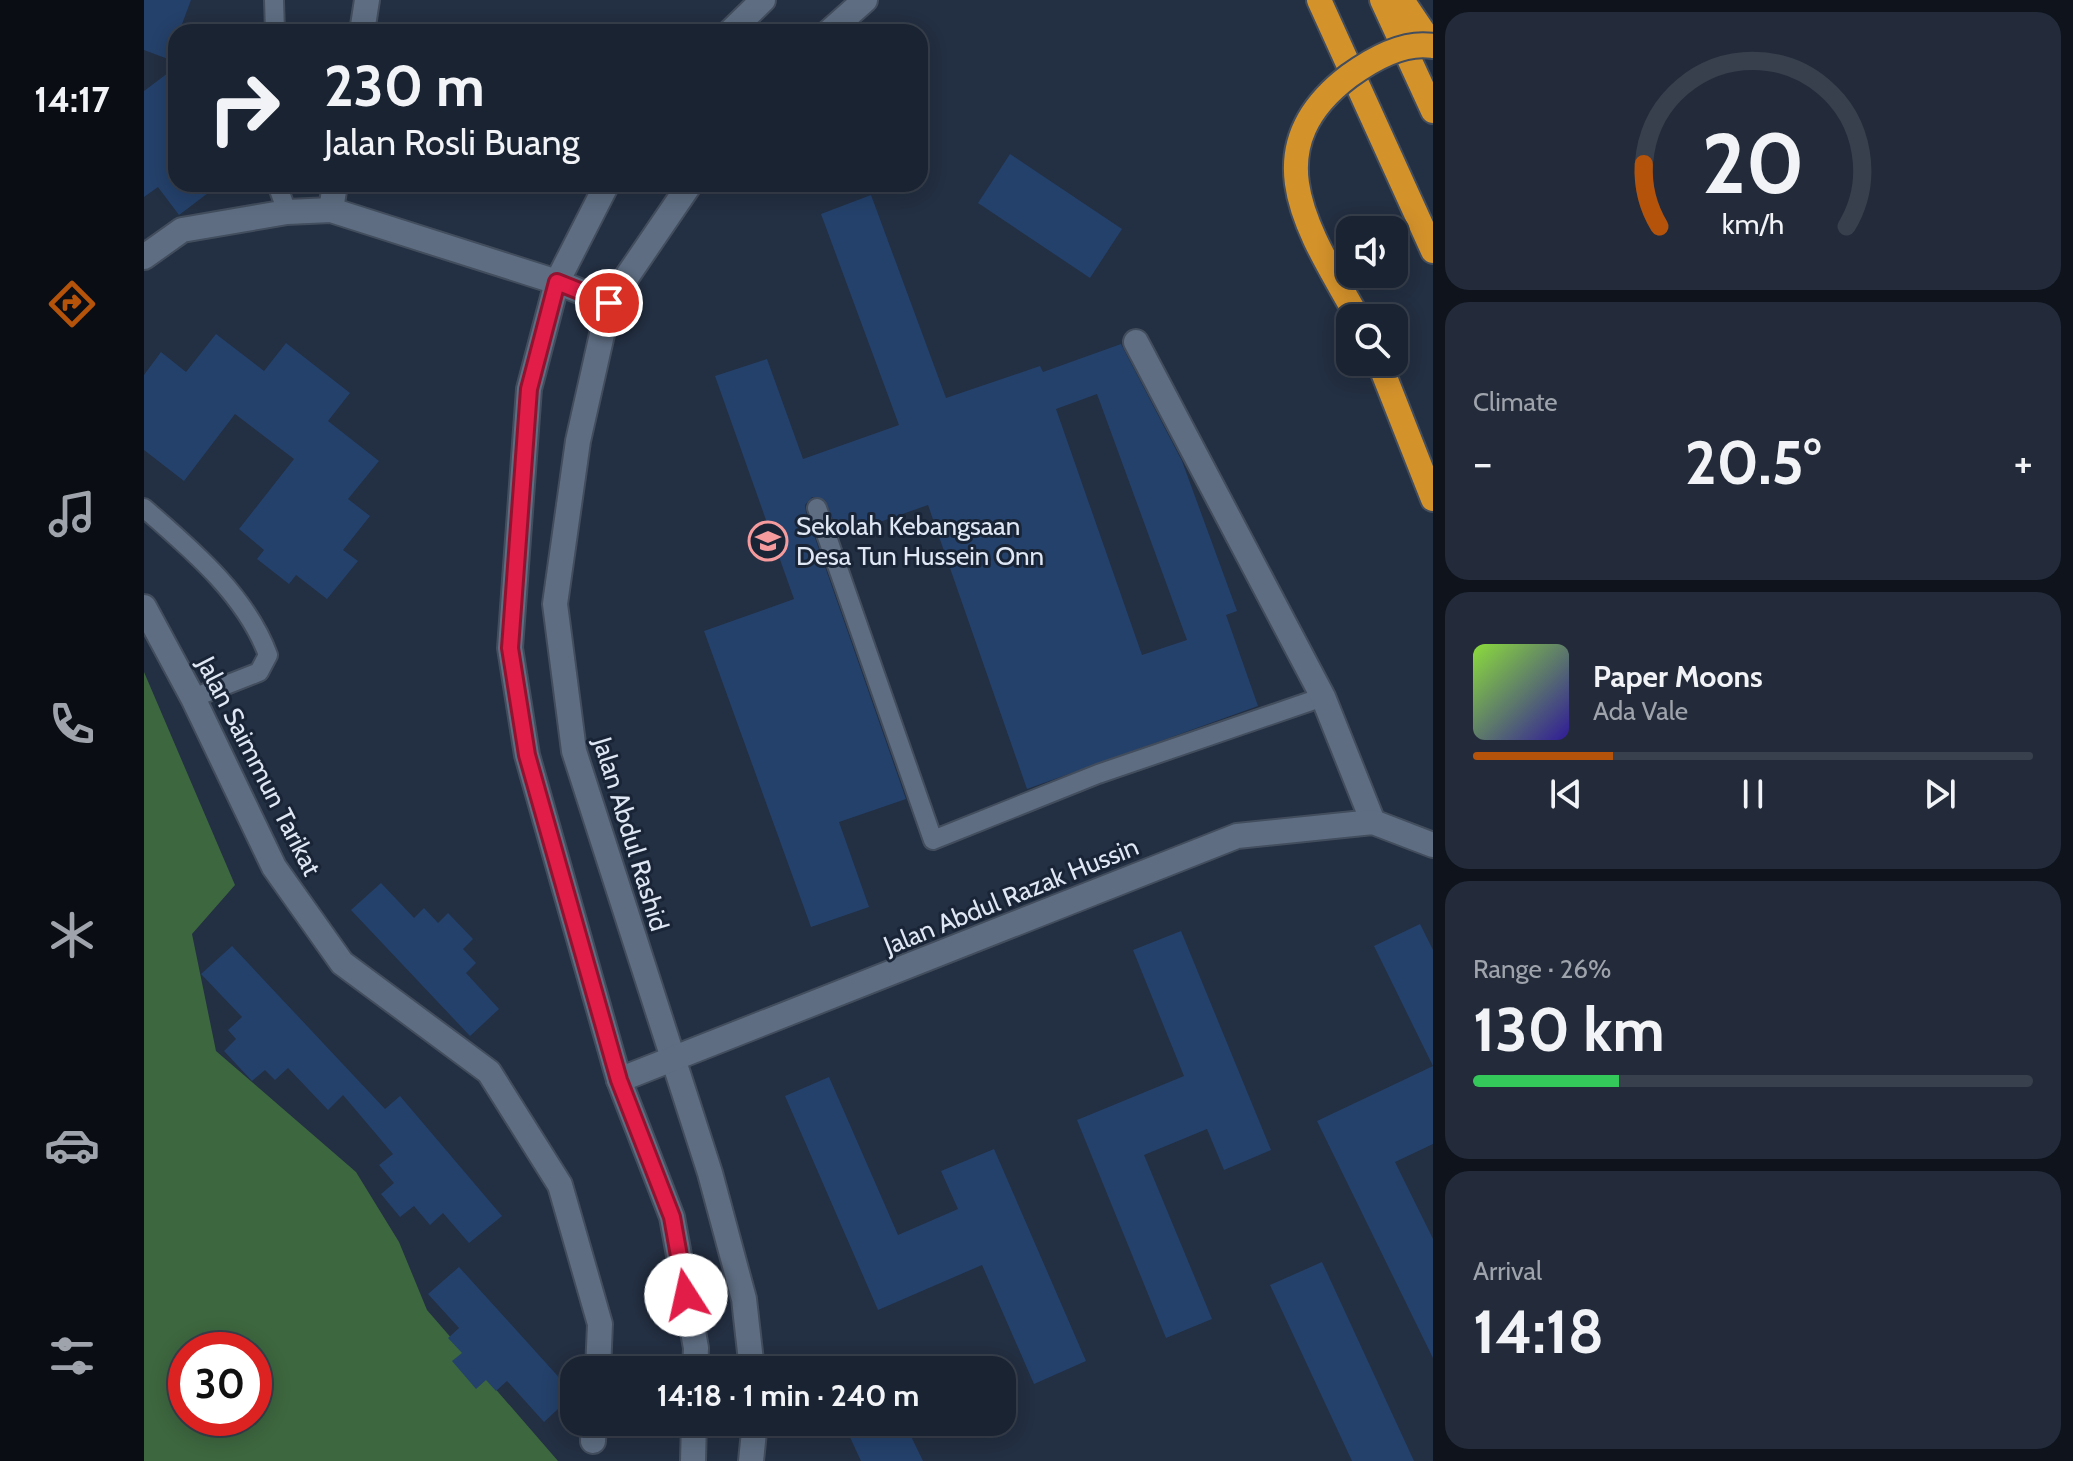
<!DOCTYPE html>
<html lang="en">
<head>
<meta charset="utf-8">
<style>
	:root { --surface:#1a2332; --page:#232b3a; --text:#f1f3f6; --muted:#9fa4ac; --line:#38404d; --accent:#b45309 }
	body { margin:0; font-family:Cabin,sans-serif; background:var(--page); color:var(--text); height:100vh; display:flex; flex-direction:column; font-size:30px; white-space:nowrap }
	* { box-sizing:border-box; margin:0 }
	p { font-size:26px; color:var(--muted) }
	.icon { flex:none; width:44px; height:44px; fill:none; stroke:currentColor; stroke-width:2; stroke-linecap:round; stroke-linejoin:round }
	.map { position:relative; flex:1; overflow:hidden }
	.panel { display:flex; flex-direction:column; gap:12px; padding:12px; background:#0e131c; width:640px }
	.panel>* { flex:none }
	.hud { position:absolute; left:24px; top:24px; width:760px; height:168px; border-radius:24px; box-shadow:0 4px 20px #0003,0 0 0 2px var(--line); background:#1a2332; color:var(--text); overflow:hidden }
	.tools { position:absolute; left:1192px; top:216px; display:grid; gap:16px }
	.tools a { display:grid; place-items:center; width:72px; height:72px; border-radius:16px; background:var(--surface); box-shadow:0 4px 20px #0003,0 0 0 2px var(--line); font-size:40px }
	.speed { position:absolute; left:24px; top:1332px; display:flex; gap:16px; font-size:40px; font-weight:700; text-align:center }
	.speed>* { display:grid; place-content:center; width:104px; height:104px; border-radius:50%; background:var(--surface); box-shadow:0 4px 20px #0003,0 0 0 2px var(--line); line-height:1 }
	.speed .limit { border:12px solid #d22; background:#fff; color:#111 }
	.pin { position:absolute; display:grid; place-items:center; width:68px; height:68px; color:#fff; margin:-34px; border:4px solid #fff; border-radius:50%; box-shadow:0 2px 8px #0007 }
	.me { position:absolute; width:88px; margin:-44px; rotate:350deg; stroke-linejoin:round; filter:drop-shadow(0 0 6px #0008) }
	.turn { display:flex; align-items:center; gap:28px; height:168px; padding:0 24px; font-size:36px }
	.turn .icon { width:104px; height:104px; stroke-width:2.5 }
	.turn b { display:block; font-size:56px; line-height:68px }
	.big { font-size:60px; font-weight:700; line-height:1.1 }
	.panel .widget { flex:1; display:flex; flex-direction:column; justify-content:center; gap:12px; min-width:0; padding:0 28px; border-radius:24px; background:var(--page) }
	.panel .dial { align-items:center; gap:0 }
	.dial svg { height:208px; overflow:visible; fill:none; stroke:var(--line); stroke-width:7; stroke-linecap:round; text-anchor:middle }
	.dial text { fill:var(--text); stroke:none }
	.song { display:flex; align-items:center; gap:24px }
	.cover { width:96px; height:96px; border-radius:12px; background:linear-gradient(135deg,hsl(90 70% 55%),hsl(250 70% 35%)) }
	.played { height:8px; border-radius:4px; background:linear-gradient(90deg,var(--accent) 25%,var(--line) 25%) }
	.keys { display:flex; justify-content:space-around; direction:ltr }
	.heat { display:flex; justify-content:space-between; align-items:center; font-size:44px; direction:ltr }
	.charge { height:12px; border-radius:6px; background:linear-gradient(90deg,#34c759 26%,var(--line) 0) }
	.trip { position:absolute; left:416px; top:1356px; width:456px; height:80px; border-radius:24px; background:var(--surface); box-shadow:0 4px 20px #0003,0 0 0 2px var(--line); font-weight:700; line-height:80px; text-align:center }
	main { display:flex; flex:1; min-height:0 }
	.dock { display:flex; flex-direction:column; width:144px; justify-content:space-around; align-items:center; background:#0a0e14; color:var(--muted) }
	.dock .icon { width:56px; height:56px }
	.dock .current { color:var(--accent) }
	.dock b { font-size:36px; color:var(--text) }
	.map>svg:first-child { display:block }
</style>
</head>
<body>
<main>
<nav class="dock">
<b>14:17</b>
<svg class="icon current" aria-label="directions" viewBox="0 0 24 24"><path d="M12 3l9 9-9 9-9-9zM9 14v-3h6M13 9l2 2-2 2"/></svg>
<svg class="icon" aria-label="music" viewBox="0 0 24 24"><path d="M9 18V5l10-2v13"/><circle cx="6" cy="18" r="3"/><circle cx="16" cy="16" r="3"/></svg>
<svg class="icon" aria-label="phone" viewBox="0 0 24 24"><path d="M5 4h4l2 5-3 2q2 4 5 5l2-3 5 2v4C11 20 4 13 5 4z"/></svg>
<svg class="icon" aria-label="climate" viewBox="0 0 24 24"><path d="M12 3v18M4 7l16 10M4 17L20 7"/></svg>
<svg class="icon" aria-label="car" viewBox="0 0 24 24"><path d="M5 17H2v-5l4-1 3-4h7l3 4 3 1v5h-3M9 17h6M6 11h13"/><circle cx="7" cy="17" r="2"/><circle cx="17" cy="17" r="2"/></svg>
<svg class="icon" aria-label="filters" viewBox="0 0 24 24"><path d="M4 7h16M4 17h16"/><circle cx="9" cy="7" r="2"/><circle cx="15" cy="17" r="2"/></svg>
</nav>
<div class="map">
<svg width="1289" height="1461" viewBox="0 0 1289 1461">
	<rect width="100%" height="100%" fill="#232f42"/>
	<!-- forest -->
	<path fill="#3d673f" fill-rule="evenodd" d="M0 672 91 885 48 934 72 1051 212 1172 255 1242 283 1310 414 1461H0ZM42 1350H110V1418H42Z"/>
	<!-- building -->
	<g fill="#24416b" fill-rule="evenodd">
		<polygon points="0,0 47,0 35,32 32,32 32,62 0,50"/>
		<polygon points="32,67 32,184 76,184 35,215 14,187 0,197 0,91"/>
		<polygon points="866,154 978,229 946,278 834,203"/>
		<path d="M727 195 802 398 896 366 899 372 977 344 1038 461 1093 611 1082 615 1114 706 883 789 784 505 696 536 681 500 668 497 661 505 662 512 762 799 695 822 725 907 667 927 560 631 650 599 571 376 623 359 659 459 755 425 677 214ZM953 394 1043 640 998 655 912 409Z"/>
		<polygon points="72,334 120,371 142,343 206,393 184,421 235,461 204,499 226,516 199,550 214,561 183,599 152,575 145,584 113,559 120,550 95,529 150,459 91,414 40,481 0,450 0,375 17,352 42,372"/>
		<polygon points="237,883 270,918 280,908 294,923 304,913 329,939 319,949 332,963 322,973 355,1009 326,1036 207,910"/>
		<polygon points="1276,924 1289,950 1289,1144 1251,1162 1289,1239 1289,1358 1173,1121 1289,1066 1230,946"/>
		<polygon points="1037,931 1127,1150 1080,1170 1063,1129 1000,1155 1068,1319 1022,1338 933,1120 1040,1076 989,950"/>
		<polygon points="88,946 241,1109 256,1096 358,1216 325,1243 299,1213 286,1225 270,1206 256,1217 237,1194 250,1183 235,1165 249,1154 199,1095 184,1110 144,1068 131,1080 121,1070 108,1081 80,1051 92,1039 84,1030 98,1017 57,974"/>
		<polygon points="685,1077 754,1235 814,1209 797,1171 850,1149 942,1361 890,1384 838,1265 734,1310 641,1096"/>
		<polygon points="1178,1262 1270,1461 1208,1461 1126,1285"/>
		<polygon points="315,1267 430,1394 400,1422 363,1381 352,1391 342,1380 332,1389 308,1361 318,1353 304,1338 315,1328 284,1294"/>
		<polygon points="699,1422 760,1422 779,1461 717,1461"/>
	</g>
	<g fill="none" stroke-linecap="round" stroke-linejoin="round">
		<defs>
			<g id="lane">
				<polyline points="130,0 131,32"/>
				<polyline points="133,184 143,212"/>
				<path d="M0 508C47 549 102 595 124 655L115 672 49 698"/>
				<polyline points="673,508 789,840 954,774 1179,697"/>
			</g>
			<g id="street">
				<polyline points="218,32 223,0"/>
				<polyline points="586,32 619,0"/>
				<polyline points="685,32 721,0"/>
				<polyline points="463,184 413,282 385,389 366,648 383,755 475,1080 528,1217 552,1348 551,1370"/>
				<polyline points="546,184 465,303 434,441 411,604 430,751 566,1173 600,1299 608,1370"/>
				<polyline points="187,210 191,184"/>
				<polyline points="0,257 38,230 143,212 187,210 413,282 465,303"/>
				<polyline points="992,342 1179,697 1229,822"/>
				<polyline points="0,607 49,698 130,867 198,963 345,1072 416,1185 456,1324 454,1370"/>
				<polyline points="475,1080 1093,836 1229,822 1289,845"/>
				<polyline points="449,1441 450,1422"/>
				<polyline points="549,1461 550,1422"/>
				<polyline points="607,1461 611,1422"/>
			</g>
			<g id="highway">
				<polyline points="1175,0 1289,251"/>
				<polyline points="1238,0 1289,111"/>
				<polyline points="1258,0 1289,46"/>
				<polyline points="1235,362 1289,499"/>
			</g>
		</defs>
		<!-- lane casing -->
		<use href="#lane" stroke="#424d5d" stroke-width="22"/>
		<!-- street casing -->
		<use href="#street" stroke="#424d5d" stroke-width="28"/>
		<!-- highway casing -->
		<use href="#highway" stroke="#424d5d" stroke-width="28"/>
		<!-- lane -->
		<use href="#lane" stroke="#5e6d82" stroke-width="18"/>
		<!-- street -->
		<use href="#street" stroke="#5e6d82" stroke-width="24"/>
		<!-- highway -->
		<use href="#highway" stroke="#d4922b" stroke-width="24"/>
		<defs>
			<path id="highway-bridge" d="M1214 318C1167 234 1106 151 1205 76 1227 60 1260 41 1289 46"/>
		</defs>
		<!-- highway-bridge casing -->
		<use href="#highway-bridge" stroke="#424d5d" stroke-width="28" stroke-linecap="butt"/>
		<!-- highway-bridge -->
		<use href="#highway-bridge" stroke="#d4922b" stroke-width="24"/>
	</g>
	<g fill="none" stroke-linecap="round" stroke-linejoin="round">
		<defs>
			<polyline id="route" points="465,303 413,282 385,389 366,648 383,755 475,1080 528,1217 542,1295"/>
		</defs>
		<!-- route casing -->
		<use href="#route" stroke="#92132f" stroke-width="20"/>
		<!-- route -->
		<use href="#route" stroke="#e11d48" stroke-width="14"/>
	</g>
	<!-- icons -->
	<defs>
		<symbol id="school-ring" viewBox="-11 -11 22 22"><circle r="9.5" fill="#192537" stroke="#f59b9d" stroke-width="1.5"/><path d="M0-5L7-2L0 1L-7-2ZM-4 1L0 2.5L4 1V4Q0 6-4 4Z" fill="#f59b9d"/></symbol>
	</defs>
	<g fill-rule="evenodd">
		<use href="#school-ring" x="602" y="519" width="44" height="44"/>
	</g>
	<g text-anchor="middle" stroke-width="6" stroke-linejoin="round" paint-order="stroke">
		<!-- poi labels -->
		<g font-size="26" fill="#dee7f3" stroke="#192537" text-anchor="start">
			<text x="652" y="535">Sekolah Kebangsaan<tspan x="652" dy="30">Desa Tun Hussein Onn</tspan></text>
		</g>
		<!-- street labels -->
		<g font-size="26" fill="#dee7f3" stroke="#192537">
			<text transform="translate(115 766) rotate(63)" y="9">Jalan Saimmun Tarikat</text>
			<text transform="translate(487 834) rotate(73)" y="9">Jalan Abdul Rashid</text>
			<text transform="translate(867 896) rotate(-22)" y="9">Jalan Abdul Razak Hussin</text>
		</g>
	</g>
</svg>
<div class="tools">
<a><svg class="icon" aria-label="sound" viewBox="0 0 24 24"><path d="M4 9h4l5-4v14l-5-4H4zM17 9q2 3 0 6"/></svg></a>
<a><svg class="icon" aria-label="search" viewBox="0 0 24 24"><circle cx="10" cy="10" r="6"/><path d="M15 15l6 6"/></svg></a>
</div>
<div class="speed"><div class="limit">30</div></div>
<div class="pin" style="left:465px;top:303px;background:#d93025"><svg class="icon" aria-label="arrive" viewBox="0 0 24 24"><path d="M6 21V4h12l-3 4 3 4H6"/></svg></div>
<svg class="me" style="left:542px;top:1295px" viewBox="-20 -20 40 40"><circle r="19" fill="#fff"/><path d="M0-13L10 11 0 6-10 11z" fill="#e11d48"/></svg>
<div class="trip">14:18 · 1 min · 240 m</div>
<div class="hud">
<div class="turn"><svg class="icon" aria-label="right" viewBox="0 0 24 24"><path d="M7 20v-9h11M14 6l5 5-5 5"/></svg><div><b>230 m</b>Jalan Rosli Buang</div></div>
</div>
</div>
<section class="panel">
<div class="widget dial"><svg viewBox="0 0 100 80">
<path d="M14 69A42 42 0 1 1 86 69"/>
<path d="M14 69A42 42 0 0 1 8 45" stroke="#b45309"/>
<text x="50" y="56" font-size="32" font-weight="700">20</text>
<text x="50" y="72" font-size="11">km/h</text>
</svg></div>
<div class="widget"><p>Climate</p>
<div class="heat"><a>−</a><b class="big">20.5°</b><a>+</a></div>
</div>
<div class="widget">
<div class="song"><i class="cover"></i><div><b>Paper Moons</b><p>Ada Vale</p></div></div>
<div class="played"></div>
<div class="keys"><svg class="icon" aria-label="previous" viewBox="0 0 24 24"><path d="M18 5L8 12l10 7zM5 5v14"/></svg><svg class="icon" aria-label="pause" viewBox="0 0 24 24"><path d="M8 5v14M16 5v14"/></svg><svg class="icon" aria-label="next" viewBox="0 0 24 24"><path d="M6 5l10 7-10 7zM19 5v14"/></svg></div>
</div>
<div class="widget"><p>Range · 26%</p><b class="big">130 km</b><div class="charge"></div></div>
<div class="widget"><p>Arrival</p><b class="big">14:18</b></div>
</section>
</main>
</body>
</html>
